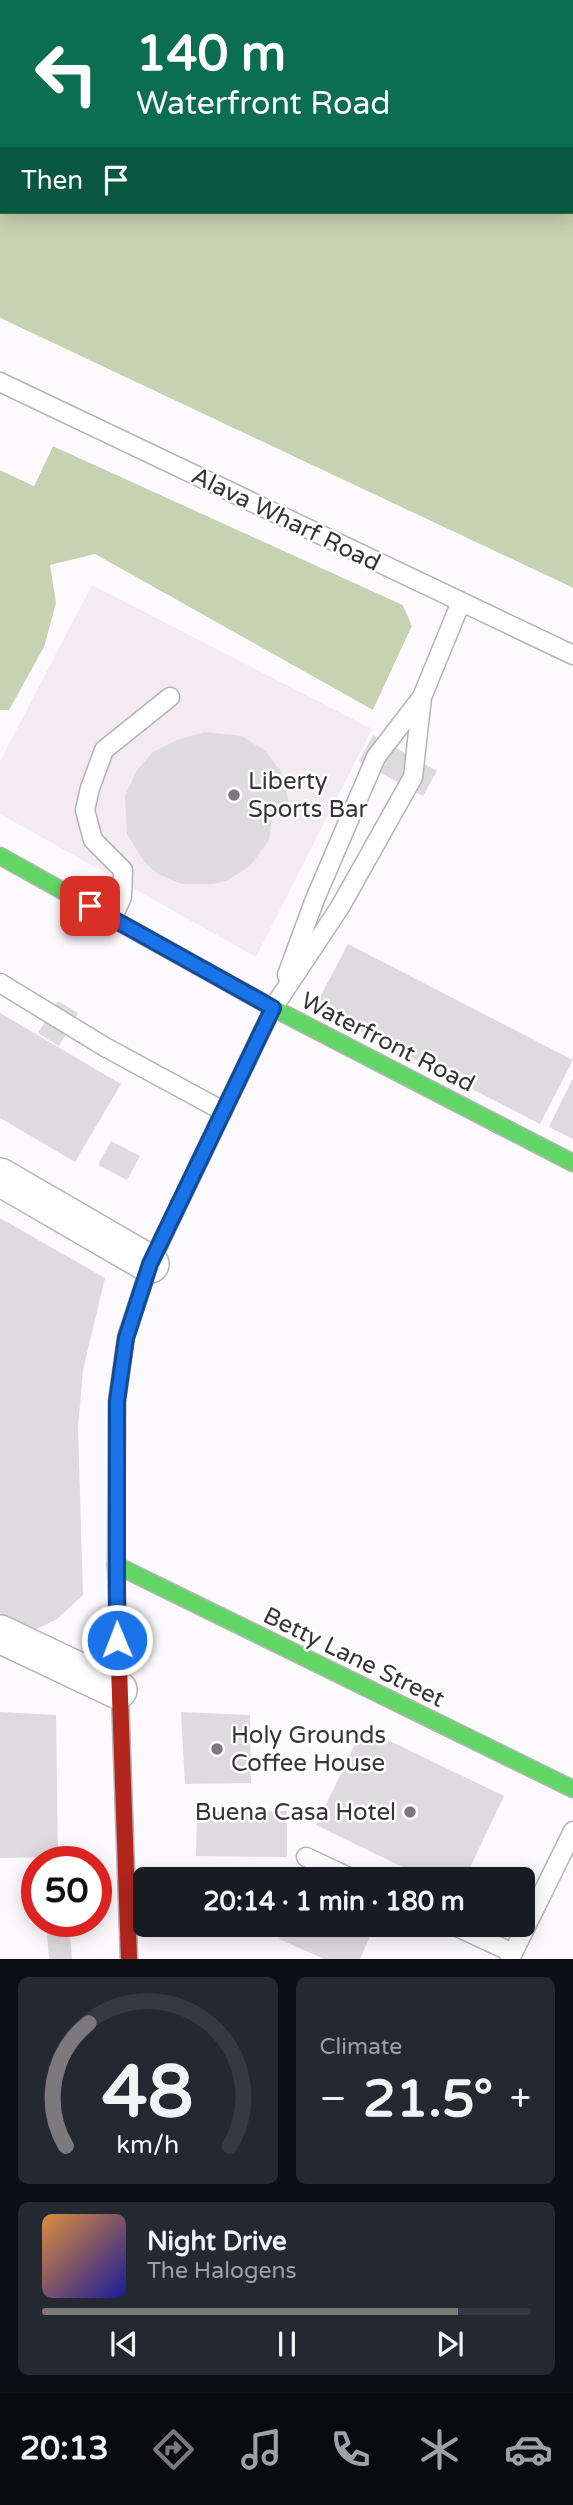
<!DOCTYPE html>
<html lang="en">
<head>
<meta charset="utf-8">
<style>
	:root { --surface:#171b24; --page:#242831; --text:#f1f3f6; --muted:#9ea1a6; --line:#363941; --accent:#7c797c }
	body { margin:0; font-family:"Varela Round",sans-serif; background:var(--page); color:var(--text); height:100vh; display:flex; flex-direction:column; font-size:26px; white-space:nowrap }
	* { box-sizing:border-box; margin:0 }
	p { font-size:23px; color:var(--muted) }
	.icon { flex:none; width:38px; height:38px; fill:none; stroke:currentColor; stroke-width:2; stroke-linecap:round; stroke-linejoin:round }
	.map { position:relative; height:1959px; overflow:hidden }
	.side { display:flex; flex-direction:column; gap:18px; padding:18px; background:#0d0f14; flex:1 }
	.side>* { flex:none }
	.hud { position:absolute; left:0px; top:0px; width:574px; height:214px; box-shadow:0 4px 18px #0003; background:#0b6e4f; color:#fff; overflow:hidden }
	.speed { position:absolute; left:21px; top:1846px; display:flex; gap:14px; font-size:35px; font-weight:700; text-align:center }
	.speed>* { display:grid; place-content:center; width:91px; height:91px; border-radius:50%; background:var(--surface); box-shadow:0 4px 18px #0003; line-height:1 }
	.speed .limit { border:10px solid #d22; background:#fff; color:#111 }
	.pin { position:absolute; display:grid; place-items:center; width:60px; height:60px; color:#fff; margin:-30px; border-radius:14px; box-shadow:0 4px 10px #0006 }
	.me { position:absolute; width:77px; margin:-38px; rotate:359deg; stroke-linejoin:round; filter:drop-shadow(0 0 5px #0008) }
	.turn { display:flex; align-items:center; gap:24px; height:147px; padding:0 21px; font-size:32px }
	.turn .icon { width:91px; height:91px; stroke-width:2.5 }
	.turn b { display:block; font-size:49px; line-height:60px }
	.then { display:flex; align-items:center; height:66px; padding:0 21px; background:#0003; gap:14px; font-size:26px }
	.big { font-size:52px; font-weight:700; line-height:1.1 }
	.side .card { flex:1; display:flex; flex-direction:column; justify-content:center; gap:10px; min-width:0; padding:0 24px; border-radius:10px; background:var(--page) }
	.side .dial { align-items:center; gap:0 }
	.dial svg { height:182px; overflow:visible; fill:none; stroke:var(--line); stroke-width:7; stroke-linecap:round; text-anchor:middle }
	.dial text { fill:var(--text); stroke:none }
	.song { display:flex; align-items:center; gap:21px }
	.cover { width:84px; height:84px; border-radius:10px; background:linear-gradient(135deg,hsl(30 70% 55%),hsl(240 70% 35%)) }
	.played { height:7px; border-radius:4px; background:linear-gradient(90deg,var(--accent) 85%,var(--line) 85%) }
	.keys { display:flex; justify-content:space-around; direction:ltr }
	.heat { display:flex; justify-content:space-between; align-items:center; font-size:38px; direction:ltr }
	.side .tiles { flex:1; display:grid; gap:18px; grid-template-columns:1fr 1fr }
	.card:last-child { grid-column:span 2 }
	.trip { position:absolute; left:133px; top:1867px; width:402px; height:70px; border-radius:10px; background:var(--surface); box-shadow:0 4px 18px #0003; font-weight:700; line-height:70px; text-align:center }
	.menu { display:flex; height:112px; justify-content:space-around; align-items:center; background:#090b0e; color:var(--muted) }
	.menu .icon { width:49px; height:49px }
	.menu .selected { color:var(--accent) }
	.menu b { font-size:32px; color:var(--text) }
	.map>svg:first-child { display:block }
</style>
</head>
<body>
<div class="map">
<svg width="573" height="1959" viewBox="0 0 573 1959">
	<rect width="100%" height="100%" fill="#fdfafd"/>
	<!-- built -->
	<polygon fill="#f3eaf2" points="92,585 372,729 256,957 0,814 0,761"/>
	<!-- water -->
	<g fill="#c6d2b1" fill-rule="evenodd">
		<path d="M0 0H573V588L0 318ZM2 2H572V212H2Z"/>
		<polygon points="53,446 403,605 412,626 373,710 95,554 50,565 56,603 44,647 9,710 0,710 0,470 34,486"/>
	</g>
	<!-- pier -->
	<g fill="#fdfafd">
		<polygon points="0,318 573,588 573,592 0,322"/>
		<polygon points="5,421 9,422 18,430 2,467 33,481 50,444 54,443 406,603 415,627 376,712 373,710 412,626 403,605 53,446 34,486 0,470 0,464 15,430 7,425 0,439 0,431"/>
	</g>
	<!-- building -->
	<g fill="#dedbde">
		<polygon points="205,732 242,736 265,751 281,771 290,806 274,805 269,840 250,866 228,880 213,884 182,884 158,874 145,863 127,834 125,796 137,770 153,752 177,740"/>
		<polygon points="373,735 437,771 423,796 359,761"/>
		<polygon points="348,944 573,1060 540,1124 327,1014 331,1006 319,999"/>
		<polygon points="58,1001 78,1013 59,1046 38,1033"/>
		<polygon points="0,1013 121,1084 75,1162 0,1118"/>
		<polygon points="573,1078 573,1139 549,1127"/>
		<polygon points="111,1141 140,1156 127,1180 98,1165"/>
		<polygon points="0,1218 105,1278 83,1370 78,1427 83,1595 57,1619 35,1630 0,1613"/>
		<polygon points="0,1712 56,1715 58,1857 0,1858"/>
		<polygon points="181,1712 250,1715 251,1783 185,1784"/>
		<polygon points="363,1728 504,1796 464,1880 429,1880 316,1825"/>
		<polygon points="197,1810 287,1811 287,1857 196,1856"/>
		<polygon points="46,1922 69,1922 72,1959 49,1959"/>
		<polygon points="289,1925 375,1925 360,1959 324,1959 279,1939"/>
	</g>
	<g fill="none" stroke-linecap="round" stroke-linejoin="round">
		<defs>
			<g id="lane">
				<polyline points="0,382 573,655"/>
				<polyline points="112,919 122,897 123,870 93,840 85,810 90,788 104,750 170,697"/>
				<polyline points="287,975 315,899 376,757 422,697"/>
				<polyline points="0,983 105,1047 223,1111"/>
				<polyline points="273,1008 340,907 413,777 422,697 461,602"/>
				<polyline points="306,1857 355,1880"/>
				<polyline points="453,1925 513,1953"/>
				<polyline points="510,1959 573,1831"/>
			</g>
			<g id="street">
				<polyline points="0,1177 150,1264"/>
				<polyline points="0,1634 118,1690"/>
			</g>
			<g id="fast">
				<polyline points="0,856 273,1008 573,1163"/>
				<polyline points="159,1246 273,1008"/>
				<polyline points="116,1565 573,1789"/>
			</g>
			<polyline id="slow" points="119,1667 116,1565 117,1401 126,1337 150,1264 159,1246"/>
			<polyline id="jam" points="119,1667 129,1959"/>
		</defs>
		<!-- lane casing -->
		<use href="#lane" stroke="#b6b3b6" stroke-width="21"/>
		<!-- street casing -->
		<use href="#street" stroke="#b6b3b6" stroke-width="40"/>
		<!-- fast casing -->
		<use href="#fast" stroke="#b6b3b6" stroke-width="19"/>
		<!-- slow casing -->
		<use href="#slow" stroke="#b6b3b6" stroke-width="19"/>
		<!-- jam casing -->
		<use href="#jam" stroke="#b6b3b6" stroke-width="19"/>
		<!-- lane -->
		<use href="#lane" stroke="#fffeff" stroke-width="18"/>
		<!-- street -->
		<use href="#street" stroke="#fffeff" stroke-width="37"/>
		<!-- fast -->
		<use href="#fast" stroke="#63d668" stroke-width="16"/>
		<!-- slow -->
		<use href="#slow" stroke="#ff974d" stroke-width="16"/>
		<!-- jam -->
		<use href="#jam" stroke="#b3261e" stroke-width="16"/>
	</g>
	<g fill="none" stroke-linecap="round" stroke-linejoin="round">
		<defs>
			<polyline id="route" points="90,906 273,1008 150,1264 126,1338 117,1401 117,1640"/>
		</defs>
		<!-- route casing -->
		<use href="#route" stroke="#114b97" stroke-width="18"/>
		<!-- route -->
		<use href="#route" stroke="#1a73e8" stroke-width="12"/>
	</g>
	<!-- markers -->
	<g fill="#7c797c" stroke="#fff" stroke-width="2.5">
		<circle cx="234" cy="795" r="7"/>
		<circle cx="217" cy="1749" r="7"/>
		<circle cx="410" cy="1812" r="7"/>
	</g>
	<g text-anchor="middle" stroke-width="5" stroke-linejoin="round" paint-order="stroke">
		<!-- street labels -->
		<g font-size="24" fill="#373437" stroke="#fff">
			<text transform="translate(286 519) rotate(26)" y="8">Alava Wharf Road</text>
			<text transform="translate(388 1042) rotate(27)" y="8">Waterfront Road</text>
			<text transform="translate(354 1657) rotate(26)" y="8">Betty Lane Street</text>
		</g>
		<!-- poi labels -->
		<g font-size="24" fill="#373437" stroke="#fff" text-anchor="start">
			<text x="248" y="789">Liberty<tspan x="248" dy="28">Sports Bar</tspan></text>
			<text x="231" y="1743">Holy Grounds<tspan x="231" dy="28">Coffee House</tspan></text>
			<text x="396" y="1820" text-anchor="end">Buena Casa Hotel</text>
		</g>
	</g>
</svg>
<div class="speed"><div class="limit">50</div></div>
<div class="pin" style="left:90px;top:906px;background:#d93025"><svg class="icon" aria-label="arrive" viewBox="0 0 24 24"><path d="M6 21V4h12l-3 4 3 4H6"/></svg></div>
<svg class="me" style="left:117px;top:1640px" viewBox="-20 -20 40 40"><circle r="17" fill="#1a73e8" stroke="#fff" stroke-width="3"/><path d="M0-11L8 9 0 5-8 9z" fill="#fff"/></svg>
<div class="trip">20:14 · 1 min · 180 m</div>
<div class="hud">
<div class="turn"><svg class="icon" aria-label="left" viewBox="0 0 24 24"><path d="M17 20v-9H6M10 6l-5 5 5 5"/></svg><div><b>140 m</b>Waterfront Road</div></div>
<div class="then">Then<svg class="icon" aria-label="arrive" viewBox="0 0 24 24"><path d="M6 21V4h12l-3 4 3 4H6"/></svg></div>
</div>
</div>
<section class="side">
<div class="tiles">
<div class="card dial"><svg viewBox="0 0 100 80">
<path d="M14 69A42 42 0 1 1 86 69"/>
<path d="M14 69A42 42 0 0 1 24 15" stroke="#7c797c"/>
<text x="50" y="56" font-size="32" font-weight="700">48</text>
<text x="50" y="72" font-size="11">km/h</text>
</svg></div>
<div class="card"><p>Climate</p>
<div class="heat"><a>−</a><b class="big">21.5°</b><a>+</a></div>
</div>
<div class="card">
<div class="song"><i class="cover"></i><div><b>Night Drive</b><p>The Halogens</p></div></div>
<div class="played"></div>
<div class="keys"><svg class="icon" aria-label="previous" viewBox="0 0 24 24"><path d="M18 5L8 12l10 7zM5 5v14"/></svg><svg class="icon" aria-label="pause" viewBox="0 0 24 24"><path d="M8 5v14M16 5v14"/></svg><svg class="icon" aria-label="next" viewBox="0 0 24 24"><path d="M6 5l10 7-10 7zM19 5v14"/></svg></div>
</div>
</div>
</section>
<nav class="menu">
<b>20:13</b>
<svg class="icon selected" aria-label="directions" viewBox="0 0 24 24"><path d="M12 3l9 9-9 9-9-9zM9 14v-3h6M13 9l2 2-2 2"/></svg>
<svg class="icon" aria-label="music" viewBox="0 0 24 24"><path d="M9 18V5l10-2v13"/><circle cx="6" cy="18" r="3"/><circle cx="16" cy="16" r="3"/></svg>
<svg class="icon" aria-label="phone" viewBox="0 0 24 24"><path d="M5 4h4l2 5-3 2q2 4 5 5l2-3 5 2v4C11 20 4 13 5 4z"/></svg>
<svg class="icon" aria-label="climate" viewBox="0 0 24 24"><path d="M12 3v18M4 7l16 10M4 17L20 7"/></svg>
<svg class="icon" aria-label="car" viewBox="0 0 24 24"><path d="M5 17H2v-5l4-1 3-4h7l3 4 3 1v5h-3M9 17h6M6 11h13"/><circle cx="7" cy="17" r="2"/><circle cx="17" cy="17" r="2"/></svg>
</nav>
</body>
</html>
